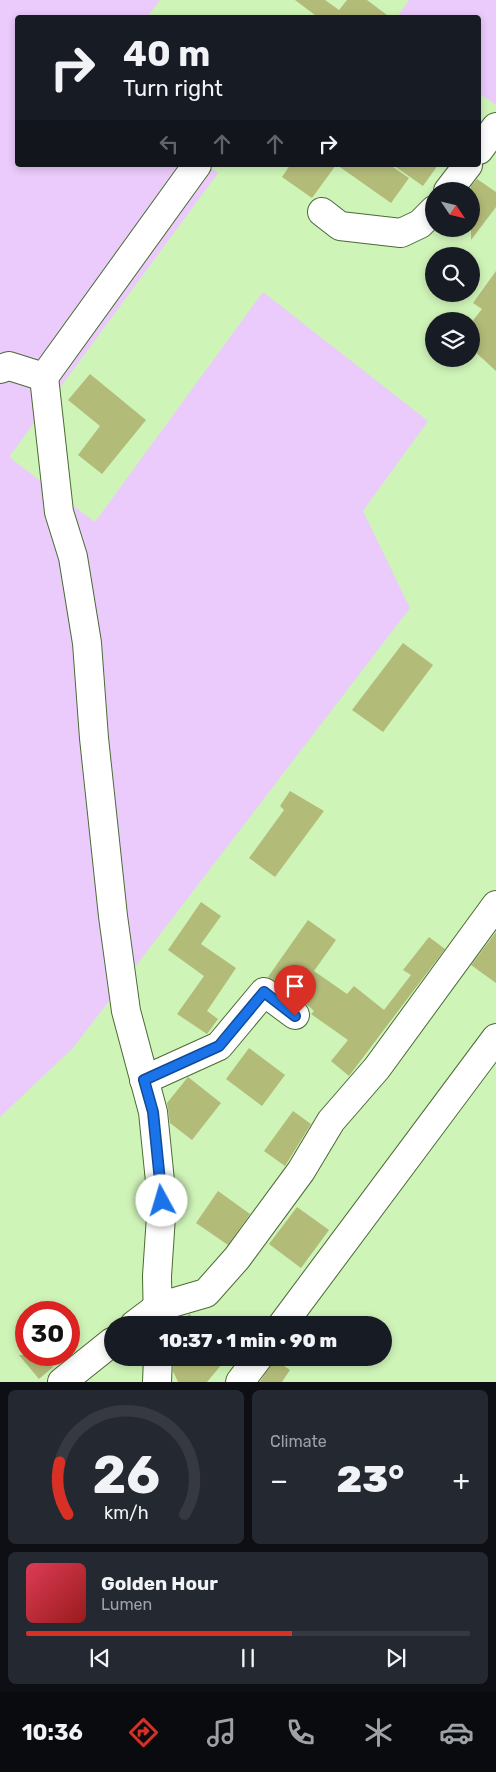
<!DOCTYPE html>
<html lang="en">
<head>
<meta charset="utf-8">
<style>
	:root { --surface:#171b24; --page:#242831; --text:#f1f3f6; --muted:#9ea1a6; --line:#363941; --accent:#d93025 }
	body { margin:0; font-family:Rubik,sans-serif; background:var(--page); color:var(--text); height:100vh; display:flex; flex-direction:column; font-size:19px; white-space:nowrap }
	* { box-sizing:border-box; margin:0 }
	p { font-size:16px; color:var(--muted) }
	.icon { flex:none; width:28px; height:28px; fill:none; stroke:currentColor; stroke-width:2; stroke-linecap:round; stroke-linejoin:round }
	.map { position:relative; height:1382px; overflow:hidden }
	.details { display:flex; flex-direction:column; gap:8px; padding:8px; background:#0d0f14; flex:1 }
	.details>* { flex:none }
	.top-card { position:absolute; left:15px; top:15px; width:466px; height:152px; border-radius:5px; box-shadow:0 2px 8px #0003; background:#171b24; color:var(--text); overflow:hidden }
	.needle { width:32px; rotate:125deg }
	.tools { position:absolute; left:425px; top:182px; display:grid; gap:10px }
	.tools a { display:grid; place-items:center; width:55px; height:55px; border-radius:50%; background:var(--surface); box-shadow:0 2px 8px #0003; font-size:25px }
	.speed { position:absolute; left:15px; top:1301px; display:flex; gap:10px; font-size:25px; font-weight:700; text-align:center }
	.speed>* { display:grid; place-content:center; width:65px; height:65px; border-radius:50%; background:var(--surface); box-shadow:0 2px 8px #0003; line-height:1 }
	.speed .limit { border:8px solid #d22; background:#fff; color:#111 }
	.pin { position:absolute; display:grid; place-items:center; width:42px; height:42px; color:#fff; margin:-51px -21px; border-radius:50% 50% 50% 0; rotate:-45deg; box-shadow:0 0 5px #0007 }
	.pin .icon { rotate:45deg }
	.me { position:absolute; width:55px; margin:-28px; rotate:354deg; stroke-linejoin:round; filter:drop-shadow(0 0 4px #0008) }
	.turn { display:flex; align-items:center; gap:18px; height:105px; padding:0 25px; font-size:22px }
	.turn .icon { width:65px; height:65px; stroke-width:2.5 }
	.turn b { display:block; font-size:35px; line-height:42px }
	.lanes { display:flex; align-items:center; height:48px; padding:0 25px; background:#0003; justify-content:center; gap:25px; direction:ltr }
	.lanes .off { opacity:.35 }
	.big { font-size:38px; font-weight:800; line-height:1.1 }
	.details .tile { flex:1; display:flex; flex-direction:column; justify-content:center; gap:8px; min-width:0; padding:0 18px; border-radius:8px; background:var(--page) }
	.details .dial { align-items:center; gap:0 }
	.dial svg { height:130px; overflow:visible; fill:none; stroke:var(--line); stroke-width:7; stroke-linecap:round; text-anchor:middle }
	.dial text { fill:var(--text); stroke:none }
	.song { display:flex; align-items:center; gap:15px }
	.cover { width:60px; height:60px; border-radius:8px; background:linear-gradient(135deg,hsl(350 70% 55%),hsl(0 70% 35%)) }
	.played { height:5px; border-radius:2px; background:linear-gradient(90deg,var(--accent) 60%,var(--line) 60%) }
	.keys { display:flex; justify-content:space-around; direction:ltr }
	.heat { display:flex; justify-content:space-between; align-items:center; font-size:28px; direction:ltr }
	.details .tiles { flex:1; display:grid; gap:8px; grid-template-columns:1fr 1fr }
	.tile:last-child { grid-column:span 2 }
	.trip { position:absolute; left:104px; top:1316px; width:288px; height:50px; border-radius:25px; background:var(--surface); box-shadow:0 2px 8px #0003; font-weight:800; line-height:50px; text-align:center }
	.tab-bar { display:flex; height:80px; justify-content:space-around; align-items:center; background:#090b0e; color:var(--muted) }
	.tab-bar .icon { width:35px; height:35px }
	.tab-bar .selected { color:var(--accent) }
	.tab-bar b { font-size:22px; color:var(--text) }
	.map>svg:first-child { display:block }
</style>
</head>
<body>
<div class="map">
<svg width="496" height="1382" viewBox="0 0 496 1382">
	<rect width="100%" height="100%" fill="#cff4b8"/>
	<!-- green -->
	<g fill="#eacbfb">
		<polygon points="0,0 160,0 147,17 18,18 18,165 207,165 218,173 9,457 95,522 263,292 428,421 363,511 410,608 73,1048 0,1117"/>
		<polygon points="409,0 496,0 496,105 479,93 479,18 397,17"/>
	</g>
	<!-- building -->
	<g fill="#b3bb79">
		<polygon points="295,0 325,0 339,10 347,0 367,0 391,18 319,18"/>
		<polygon points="290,165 336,165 312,198 282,177"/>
		<polygon points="337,165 390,165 409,178 391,203"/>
		<polygon points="393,165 438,165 423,186"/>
		<polygon points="477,179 496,192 496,207 471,240 471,186"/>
		<polygon points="496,271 496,371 471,348 471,323 482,309 473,303"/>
		<polygon points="90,374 146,420 102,474 78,455 100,426 68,400"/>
		<polygon points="403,643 433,665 383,732 352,710"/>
		<polygon points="290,791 324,811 275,877 249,858 284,810 280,806"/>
		<polygon points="201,902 221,916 201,944 236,968 207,1011 218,1019 207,1034 177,1014 204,976 168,950"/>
		<polygon points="308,920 336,940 314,971 347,994 354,986 384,1010 411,975 403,970 429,937 445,949 349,1076 331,1061 348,1040 311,1014 314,1011 304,1002 268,977"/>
		<polygon points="496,932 496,983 471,965"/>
		<polygon points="249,1048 285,1075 262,1106 226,1079"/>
		<polygon points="188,1077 221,1103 192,1140 170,1123 167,1103"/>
		<polygon points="293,1111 311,1124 285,1166 264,1151"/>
		<polygon points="218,1191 250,1214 228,1245 196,1223"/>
		<polygon points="297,1207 329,1230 301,1268 269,1244"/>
		<polygon points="189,1314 203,1325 181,1325"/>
		<polygon points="19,1355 42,1355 53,1367 39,1379"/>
		<polygon points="174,1358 173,1358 227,1358 207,1382 178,1382 173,1371"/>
		<polygon points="274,1359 290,1370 282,1382 260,1382"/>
	</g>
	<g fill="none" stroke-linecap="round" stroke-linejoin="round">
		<defs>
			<g id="minor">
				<polyline points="479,150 496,127"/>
				<polyline points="448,191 468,165"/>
				<polyline points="322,212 340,226 401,233 420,224 434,210"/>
				<polyline points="0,369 9,366 44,377 197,165"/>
				<polyline points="44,377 59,512 73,557 87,643 94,738 113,916 126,1011 153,1112 162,1201 157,1276 158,1325"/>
				<polyline points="144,1080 219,1046 264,992 295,1015"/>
				<polyline points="134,1325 158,1307 206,1293 237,1258 301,1171 331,1121 377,1068 496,905"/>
				<polyline points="282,1325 496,1038"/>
				<polyline points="62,1382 112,1342"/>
				<polyline points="157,1382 158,1358"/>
				<polyline points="240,1382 258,1358"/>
			</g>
		</defs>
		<!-- minor casing -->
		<use href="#minor" stroke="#4b6a35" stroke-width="30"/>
		<!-- minor -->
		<use href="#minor" stroke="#fff" stroke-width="28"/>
	</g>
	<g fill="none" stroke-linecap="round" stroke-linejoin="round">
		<defs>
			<polyline id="route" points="162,1201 153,1112 144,1080 219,1046 264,992 295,1016"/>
		</defs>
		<!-- route casing -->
		<use href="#route" stroke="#114b97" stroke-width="12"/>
		<!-- route -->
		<use href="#route" stroke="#1a73e8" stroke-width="9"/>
	</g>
</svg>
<div class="tools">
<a><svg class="needle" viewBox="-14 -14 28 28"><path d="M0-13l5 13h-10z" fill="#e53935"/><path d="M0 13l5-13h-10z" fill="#9ea1a6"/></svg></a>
<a><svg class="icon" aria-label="search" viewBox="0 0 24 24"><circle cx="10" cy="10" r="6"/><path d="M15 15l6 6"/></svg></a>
<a><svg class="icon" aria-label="layers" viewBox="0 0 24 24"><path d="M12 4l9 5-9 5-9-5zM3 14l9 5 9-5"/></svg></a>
</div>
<div class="speed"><div class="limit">30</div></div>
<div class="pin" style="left:295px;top:1016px;background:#d93025"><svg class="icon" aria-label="arrive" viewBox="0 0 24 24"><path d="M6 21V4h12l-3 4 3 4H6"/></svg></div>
<svg class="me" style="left:162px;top:1201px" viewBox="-20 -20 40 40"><circle r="19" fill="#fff"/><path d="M0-13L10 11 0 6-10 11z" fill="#1a73e8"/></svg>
<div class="trip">10:37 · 1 min · 90 m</div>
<div class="top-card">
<div class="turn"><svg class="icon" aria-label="right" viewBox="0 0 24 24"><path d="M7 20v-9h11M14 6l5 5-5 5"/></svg><div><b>40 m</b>Turn right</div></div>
<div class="lanes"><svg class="icon off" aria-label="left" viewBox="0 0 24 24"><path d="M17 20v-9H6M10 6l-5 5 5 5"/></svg><svg class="icon off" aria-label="ahead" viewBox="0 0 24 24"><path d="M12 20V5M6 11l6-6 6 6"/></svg><svg class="icon off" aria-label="ahead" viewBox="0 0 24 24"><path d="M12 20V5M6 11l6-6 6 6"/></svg><svg class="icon" aria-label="right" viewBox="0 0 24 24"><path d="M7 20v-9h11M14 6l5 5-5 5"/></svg></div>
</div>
</div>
<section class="details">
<div class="tiles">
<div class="tile dial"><svg viewBox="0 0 100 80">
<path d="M14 69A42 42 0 1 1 86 69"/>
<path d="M14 69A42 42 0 0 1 9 37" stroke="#d93025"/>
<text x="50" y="56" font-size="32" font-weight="700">26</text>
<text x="50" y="72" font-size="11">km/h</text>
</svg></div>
<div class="tile"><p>Climate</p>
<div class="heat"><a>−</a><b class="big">23°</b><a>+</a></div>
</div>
<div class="tile">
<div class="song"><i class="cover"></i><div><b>Golden Hour</b><p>Lumen</p></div></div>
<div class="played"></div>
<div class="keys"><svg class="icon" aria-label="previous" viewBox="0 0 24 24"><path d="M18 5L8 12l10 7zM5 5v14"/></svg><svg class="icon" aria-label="pause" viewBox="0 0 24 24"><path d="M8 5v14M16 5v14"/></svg><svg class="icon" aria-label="next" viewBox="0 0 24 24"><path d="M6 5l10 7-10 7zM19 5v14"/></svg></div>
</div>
</div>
</section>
<nav class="tab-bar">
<b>10:36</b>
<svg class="icon selected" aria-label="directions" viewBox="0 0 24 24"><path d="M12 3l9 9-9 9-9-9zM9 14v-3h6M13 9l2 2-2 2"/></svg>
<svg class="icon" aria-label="music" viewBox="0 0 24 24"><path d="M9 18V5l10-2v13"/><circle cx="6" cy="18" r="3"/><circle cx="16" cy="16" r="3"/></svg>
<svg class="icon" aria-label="phone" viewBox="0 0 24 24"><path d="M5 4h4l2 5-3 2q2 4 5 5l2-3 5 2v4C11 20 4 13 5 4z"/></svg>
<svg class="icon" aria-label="climate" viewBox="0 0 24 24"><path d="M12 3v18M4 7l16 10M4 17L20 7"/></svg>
<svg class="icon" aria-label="car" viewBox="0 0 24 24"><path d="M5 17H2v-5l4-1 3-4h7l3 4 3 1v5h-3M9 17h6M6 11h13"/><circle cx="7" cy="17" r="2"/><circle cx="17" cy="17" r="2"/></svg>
</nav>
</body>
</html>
